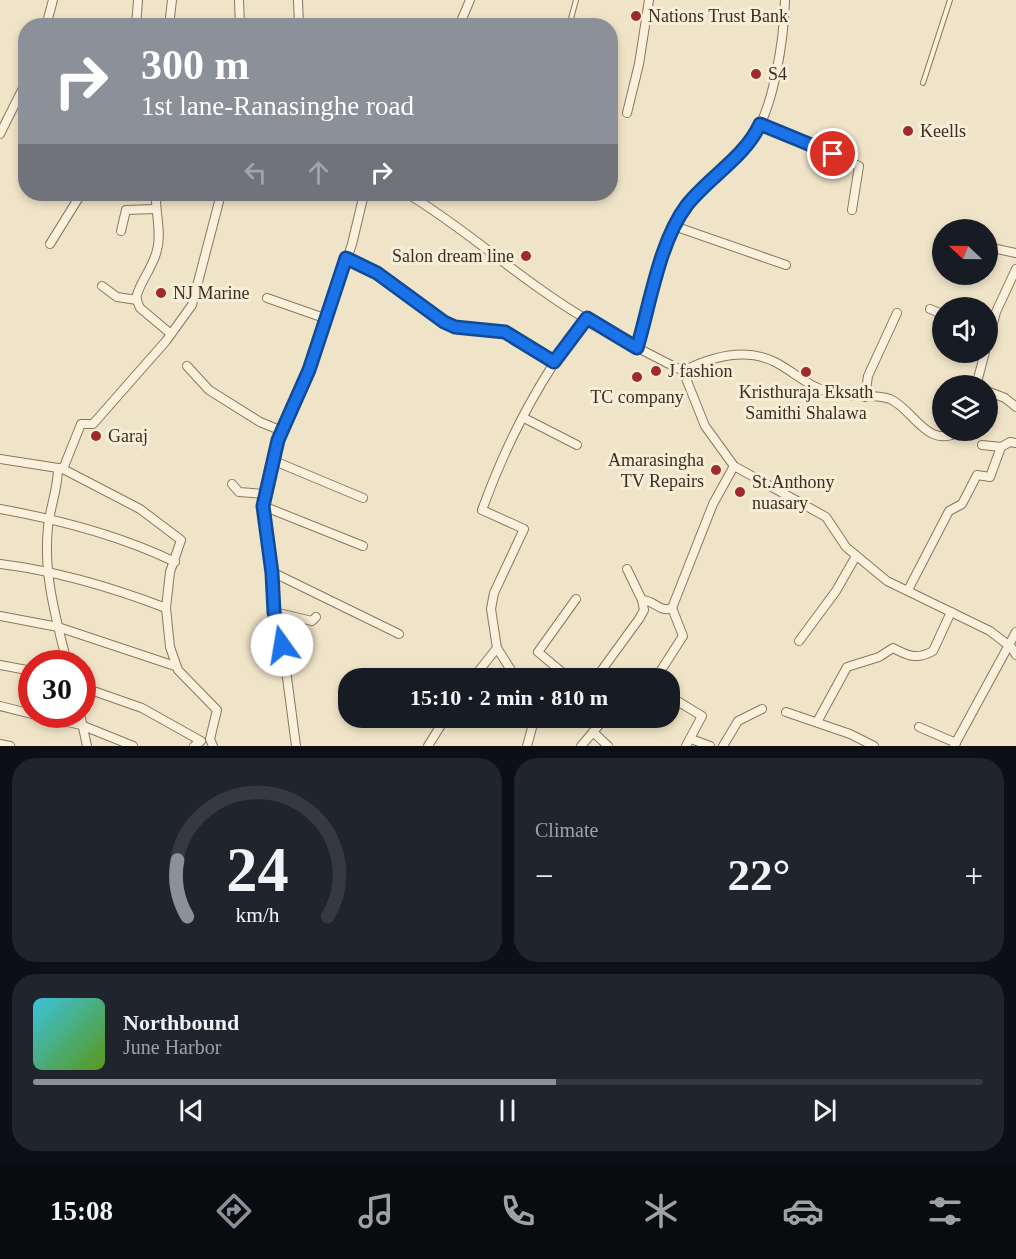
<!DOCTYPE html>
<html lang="en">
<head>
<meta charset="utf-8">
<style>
	:root { --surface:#171b24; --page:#20242c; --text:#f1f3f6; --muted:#9ea1a6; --line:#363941; --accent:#8c9099 }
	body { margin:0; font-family:"Times New Roman",serif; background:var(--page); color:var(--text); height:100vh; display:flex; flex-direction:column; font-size:22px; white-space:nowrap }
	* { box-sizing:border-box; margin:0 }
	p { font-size:20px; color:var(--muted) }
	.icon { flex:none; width:33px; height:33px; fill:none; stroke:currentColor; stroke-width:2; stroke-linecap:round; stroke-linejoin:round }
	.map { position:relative; height:746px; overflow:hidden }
	.panel { display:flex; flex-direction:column; gap:12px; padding:12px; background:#0d0f14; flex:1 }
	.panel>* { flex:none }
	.banner { position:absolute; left:18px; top:18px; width:600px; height:183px; border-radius:24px; box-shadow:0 3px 9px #0003; background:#8c9099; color:#fff; overflow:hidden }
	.needle { width:39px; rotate:292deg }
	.buttons { position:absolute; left:932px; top:219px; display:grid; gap:12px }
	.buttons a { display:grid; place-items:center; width:66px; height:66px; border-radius:50%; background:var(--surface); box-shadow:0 3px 9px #0003; font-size:30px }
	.speed { position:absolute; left:18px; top:650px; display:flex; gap:12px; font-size:30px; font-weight:700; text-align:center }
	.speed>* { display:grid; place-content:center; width:78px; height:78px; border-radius:50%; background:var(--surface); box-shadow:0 3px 9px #0003; line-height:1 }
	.speed .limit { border:9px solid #d22; background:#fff; color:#111 }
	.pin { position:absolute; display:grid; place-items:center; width:51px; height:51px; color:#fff; margin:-26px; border:3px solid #fff; border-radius:50%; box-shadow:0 2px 6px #0007 }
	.me { position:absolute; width:66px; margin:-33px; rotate:347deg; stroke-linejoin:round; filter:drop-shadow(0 0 4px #0008) }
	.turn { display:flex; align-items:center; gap:21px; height:126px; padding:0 24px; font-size:27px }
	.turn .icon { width:78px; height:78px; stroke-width:2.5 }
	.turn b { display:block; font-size:42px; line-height:51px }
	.lanes { display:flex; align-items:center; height:57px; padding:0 24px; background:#0003; justify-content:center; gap:30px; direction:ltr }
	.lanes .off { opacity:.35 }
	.big { font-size:45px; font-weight:700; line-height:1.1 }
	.panel .card { flex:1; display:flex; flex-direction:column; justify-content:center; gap:9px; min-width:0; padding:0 21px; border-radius:24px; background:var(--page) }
	.panel .dial { align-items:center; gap:0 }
	.dial svg { height:156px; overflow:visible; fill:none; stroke:var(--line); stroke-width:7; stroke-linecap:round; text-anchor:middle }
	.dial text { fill:var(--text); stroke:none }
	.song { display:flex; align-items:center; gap:18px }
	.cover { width:72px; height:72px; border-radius:9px; background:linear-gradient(135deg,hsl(190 70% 55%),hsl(90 70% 35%)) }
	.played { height:6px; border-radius:3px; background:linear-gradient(90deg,var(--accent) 55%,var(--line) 55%) }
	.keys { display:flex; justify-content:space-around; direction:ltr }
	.heat { display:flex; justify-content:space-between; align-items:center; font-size:33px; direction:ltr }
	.panel .tiles { flex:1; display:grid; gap:12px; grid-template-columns:1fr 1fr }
	.card:last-child { grid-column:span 2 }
	.trip { position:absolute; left:338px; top:668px; width:342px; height:60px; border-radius:24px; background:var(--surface); box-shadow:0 3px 9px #0003; font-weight:700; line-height:60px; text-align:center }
	.dock { display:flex; height:96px; justify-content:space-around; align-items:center; background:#090b0e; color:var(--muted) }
	.dock .icon { width:42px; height:42px }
	.dock .on { color:var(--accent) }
	.dock b { font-size:27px; color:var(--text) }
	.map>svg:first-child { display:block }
</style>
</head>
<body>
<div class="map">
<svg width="1016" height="746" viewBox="0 0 1016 746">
	<rect width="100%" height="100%" fill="#f0e4c8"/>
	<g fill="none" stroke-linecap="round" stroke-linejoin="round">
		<defs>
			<g id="service">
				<polyline points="569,26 576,0"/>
				<polyline points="923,83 950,0"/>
			</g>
			<g id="minor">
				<polyline points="239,0 240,26"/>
				<polyline points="298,0 299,26"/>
				<polyline points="46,26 53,0"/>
				<polyline points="136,26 138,0"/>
				<polyline points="169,26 172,0"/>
				<polyline points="459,26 470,0"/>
				<polyline points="627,113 639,64 649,0"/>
				<polyline points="760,124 859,166 852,210"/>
				<polyline points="0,134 26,82"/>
				<path d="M156 194C155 211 162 233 157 250 153 268 140 281 136 298L140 308 171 334"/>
				<path d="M408 194C456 223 497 259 543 291 586 322 635 347 683 371L705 426 734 466 826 517 846 547 887 581 990 631 1012 648 1016 655"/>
				<polyline points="674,226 786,265"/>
				<polyline points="121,231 126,210 155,209"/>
				<polyline points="50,244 81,194"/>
				<polyline points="987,249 992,248 1016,253"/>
				<polyline points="346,258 377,273 444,322 455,327 505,332 554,362"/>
				<polyline points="102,286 117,297 137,300"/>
				<polyline points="267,298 327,319"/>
				<polyline points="930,309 942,314"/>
				<polyline points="987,347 996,312 1016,269"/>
				<path d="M637 348C649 306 657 257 679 218 696 187 728 168 750 141 774 112 784 37 785 0"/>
				<polyline points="187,366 209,390 260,422 282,431"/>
				<path d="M683 371C711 357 745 347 775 362 796 373 811 389 835 394 852 398 874 393 890 399 915 410 927 452 962 430"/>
				<polyline points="976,386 985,352"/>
				<polyline points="987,391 1005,398 1016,407"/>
				<polyline points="865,397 868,376 897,313"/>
				<polyline points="524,418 577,445"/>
				<polyline points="982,445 1001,447 1010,442 1016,443"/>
				<polyline points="0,459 58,468"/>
				<polyline points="272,460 363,498"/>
				<polyline points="63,469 140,509 181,540 170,572 166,608 170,647 178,670 217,710 210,739 213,746"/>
				<polyline points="232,484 239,492 265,494"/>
				<polyline points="263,506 363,546"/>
				<path d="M0 509C61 520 119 535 175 562"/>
				<path d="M0 564C58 571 111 587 166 608"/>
				<polyline points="627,569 642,600"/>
				<polyline points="272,572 399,634"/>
				<polyline points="908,590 949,511 962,504 977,475 990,477 1001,447"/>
				<polyline points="274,612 312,621 316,617"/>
				<polyline points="0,616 58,627 175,666"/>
				<polyline points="799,641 836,591 856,556"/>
				<polyline points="497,648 516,678"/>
				<path d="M67 663C56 618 43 574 48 527 50 507 58 489 58 468L63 469 81 424H93L166 341 192 305 221 194"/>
				<polyline points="0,665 32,671"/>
				<path d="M473 678 497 648 491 609 494 593 524 529 482 510C507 441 541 375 587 318"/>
				<polyline points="569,678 538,652 576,599"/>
				<path d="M596 678 639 619 644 610 642 600C654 600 660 613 672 608L713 504 734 466"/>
				<polyline points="656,678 683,636 672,608"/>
				<polyline points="82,687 142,708 201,741 194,746"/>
				<polyline points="669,696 702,716 686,746"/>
				<polyline points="0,706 32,714"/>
				<polyline points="786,712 850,734 874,746"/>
				<polyline points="33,714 81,725 133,746"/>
				<polyline points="80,714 87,746"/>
				<path d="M817 722 847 667 879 657 893 648C908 656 917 660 933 651L951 612"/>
				<polyline points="919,727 956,743"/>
				<polyline points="593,732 608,746"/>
				<polyline points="691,739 710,746"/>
				<polyline points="0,744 10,746"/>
				<polyline points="296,746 285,662 274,612 272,572 263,506 278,440 309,370 352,244 364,194"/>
				<polyline points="428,746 446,717"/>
				<polyline points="527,746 535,717"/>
				<polyline points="581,746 606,717"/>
				<polyline points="723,746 738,721 762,709"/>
				<polyline points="954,746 1016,632"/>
			</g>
		</defs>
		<!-- service casing -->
		<use href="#service" stroke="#8d765c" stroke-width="6"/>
		<!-- minor casing -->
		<use href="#minor" stroke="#8d765c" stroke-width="10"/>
		<!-- service -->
		<use href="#service" stroke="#faf1dc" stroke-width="4"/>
		<!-- minor -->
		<use href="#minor" stroke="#faf1dc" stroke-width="8"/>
	</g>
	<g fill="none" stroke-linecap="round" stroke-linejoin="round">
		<defs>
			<path id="route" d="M282 645 274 612 272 573 263 506 278 440 309 370 346 258 377 273 444 322 455 327 505 332 554 362 587 318 637 348C650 305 659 242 687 205 709 177 745 157 760 124L833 154"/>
		</defs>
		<!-- route casing -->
		<use href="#route" stroke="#114b97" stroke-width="15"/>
		<!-- route -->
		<use href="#route" stroke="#1a73e8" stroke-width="10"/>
	</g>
	<!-- markers -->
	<g fill="#9e2a2b" stroke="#f7eed8" stroke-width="2">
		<circle cx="636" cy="16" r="6"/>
		<circle cx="756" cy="74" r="6"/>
		<circle cx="908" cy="131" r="6"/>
		<circle cx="526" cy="256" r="6"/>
		<circle cx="161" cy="293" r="6"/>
		<circle cx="656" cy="371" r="6"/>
		<circle cx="806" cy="372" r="6"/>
		<circle cx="637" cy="377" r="6"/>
		<circle cx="96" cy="436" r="6"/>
		<circle cx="716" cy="470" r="6"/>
		<circle cx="740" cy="492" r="6"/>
	</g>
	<g text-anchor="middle" stroke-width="6" stroke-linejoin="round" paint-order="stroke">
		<!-- poi labels -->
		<g font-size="18" fill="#3d2e20" stroke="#f7eed8" text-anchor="start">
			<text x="648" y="22">Nations Trust Bank</text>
			<text x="768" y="80">S4</text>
			<text x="920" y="137">Keells</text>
			<text x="514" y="262" text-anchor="end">Salon dream line</text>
			<text x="173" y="299">NJ Marine</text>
			<text x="668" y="377">J fashion</text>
			<text x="806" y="398" text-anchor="middle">Kristhuraja Eksath<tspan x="806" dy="21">Samithi Shalawa</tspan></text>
			<text x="637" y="403" text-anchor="middle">TC company</text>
			<text x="108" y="442">Garaj</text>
			<text x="704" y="466" text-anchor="end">Amarasingha<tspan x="704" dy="21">TV Repairs</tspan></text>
			<text x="752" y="488">St.Anthony<tspan x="752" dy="21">nuasary</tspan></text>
		</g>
	</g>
</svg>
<div class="buttons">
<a><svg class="needle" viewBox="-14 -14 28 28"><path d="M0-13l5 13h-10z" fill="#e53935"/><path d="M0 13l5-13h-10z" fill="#9ea1a6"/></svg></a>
<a><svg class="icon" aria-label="sound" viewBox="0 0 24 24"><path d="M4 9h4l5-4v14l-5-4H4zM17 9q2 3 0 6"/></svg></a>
<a><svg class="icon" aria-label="layers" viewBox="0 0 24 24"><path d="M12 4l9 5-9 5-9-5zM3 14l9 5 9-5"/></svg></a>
</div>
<div class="speed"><div class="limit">30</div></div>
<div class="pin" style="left:833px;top:154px;background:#d93025"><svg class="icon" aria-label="arrive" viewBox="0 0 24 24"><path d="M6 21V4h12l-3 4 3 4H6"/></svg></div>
<svg class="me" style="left:282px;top:645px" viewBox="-20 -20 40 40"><circle r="19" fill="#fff"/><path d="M0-13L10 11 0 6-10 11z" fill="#1a73e8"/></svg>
<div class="trip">15:10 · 2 min · 810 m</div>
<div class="banner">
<div class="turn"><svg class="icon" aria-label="right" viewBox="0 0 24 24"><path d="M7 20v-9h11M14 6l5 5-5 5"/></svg><div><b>300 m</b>1st lane-Ranasinghe road</div></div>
<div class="lanes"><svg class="icon off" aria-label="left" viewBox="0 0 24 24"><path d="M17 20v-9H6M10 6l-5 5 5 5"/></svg><svg class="icon off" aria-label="ahead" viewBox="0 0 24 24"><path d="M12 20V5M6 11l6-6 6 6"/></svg><svg class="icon" aria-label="right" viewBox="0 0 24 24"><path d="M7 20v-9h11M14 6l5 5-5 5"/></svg></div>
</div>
</div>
<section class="panel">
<div class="tiles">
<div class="card dial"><svg viewBox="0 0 100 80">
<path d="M14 69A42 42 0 1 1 86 69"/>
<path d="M14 69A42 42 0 0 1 9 40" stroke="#8c9099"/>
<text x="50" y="56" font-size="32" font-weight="700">24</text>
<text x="50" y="72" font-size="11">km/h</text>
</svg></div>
<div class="card"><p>Climate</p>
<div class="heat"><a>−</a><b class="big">22°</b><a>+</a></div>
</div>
<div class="card">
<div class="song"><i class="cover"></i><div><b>Northbound</b><p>June Harbor</p></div></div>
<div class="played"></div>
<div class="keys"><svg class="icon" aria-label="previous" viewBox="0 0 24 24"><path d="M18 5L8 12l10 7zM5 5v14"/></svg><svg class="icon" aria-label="pause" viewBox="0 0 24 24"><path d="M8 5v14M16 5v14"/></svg><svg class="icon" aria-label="next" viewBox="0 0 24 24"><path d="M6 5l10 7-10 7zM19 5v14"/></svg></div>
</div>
</div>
</section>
<nav class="dock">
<b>15:08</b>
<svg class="icon on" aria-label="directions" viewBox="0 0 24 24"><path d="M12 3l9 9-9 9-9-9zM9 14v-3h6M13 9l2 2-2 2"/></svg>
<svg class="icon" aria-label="music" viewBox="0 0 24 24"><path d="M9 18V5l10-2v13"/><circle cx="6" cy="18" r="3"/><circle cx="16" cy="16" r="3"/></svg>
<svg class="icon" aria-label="phone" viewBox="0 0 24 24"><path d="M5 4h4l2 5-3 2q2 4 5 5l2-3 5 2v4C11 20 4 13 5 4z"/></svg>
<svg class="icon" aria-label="climate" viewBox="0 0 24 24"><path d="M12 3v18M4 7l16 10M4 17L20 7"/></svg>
<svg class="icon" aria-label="car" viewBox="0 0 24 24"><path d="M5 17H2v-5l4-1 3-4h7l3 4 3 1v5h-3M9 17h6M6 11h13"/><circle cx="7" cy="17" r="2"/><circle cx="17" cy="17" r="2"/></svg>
<svg class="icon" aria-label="filters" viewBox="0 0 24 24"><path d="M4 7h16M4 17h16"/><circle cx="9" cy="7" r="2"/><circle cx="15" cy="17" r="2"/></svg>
</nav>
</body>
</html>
